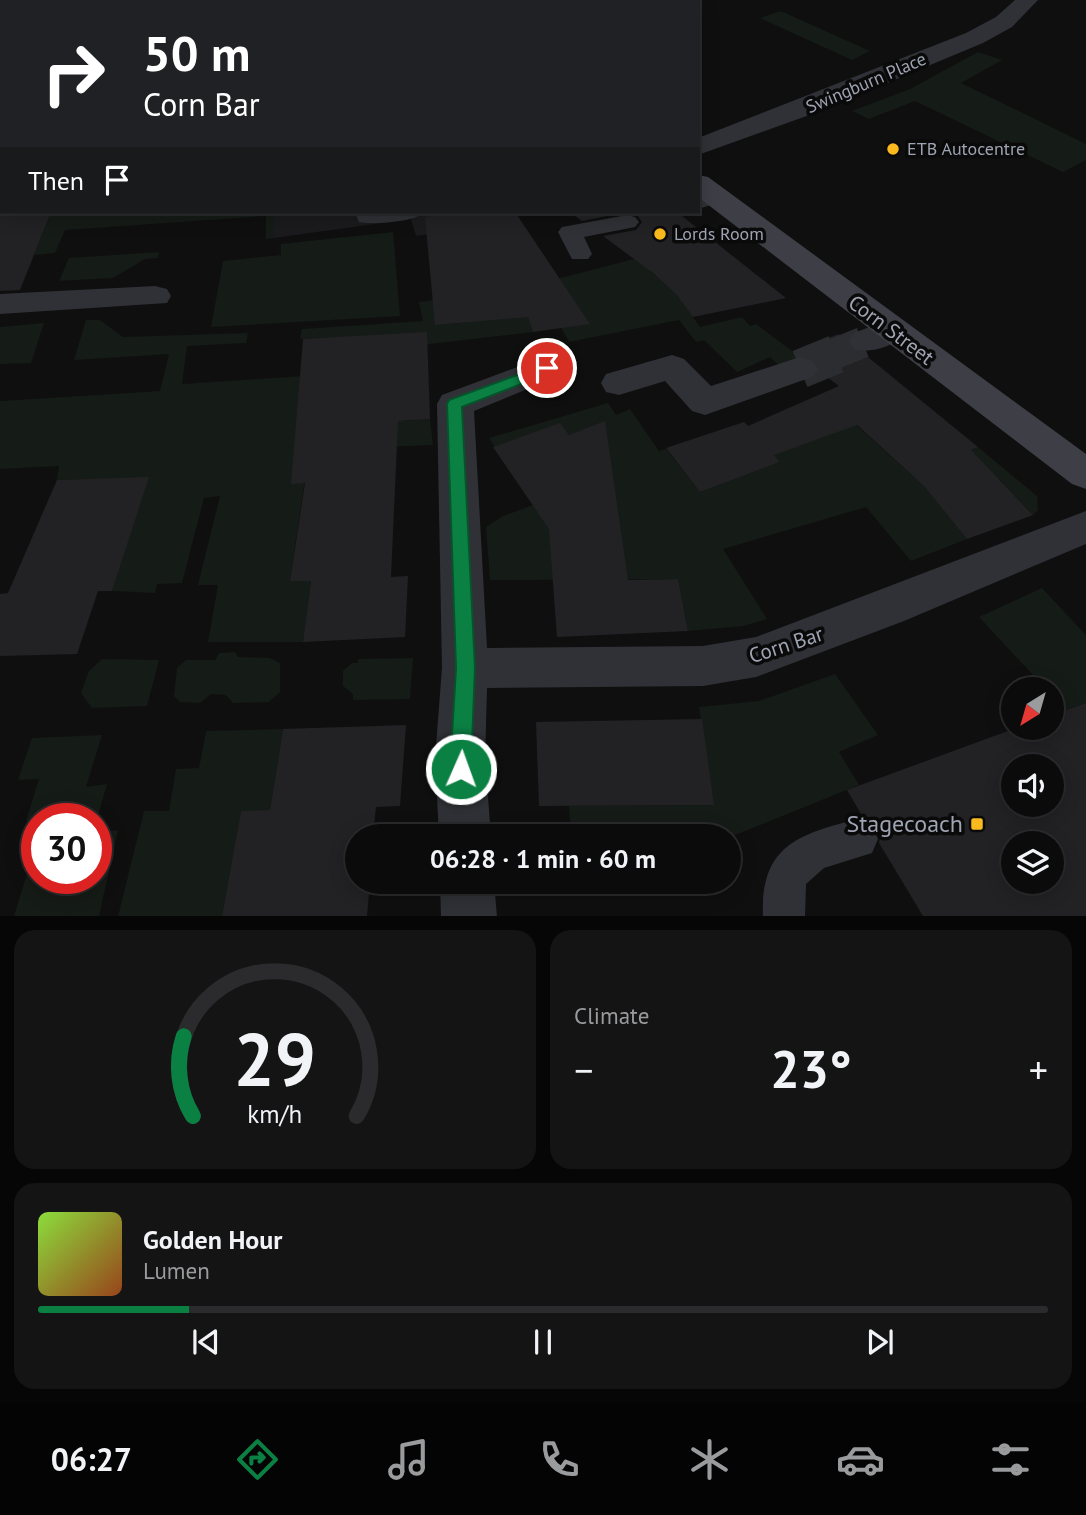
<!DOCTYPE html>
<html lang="en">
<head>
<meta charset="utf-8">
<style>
	:root { --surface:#0b0b0c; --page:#141415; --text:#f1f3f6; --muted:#9a9b9d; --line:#2b2b2d; --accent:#0b8043 }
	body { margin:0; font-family:"PT Sans",sans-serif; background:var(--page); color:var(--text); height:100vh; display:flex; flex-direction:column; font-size:26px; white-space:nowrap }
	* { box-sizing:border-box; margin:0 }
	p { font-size:23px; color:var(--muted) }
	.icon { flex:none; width:38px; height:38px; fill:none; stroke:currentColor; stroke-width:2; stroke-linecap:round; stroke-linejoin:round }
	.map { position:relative; height:916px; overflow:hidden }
	.details { display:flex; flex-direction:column; gap:14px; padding:14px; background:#060607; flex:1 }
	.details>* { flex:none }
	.guide { position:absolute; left:0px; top:0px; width:700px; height:214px; box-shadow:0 4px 18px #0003,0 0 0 2px var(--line); background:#202124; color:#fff; overflow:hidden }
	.needle { width:46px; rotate:217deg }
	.fabs { position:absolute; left:1001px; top:677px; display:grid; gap:14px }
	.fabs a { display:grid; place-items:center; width:63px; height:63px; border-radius:50%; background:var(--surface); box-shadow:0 4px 18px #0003,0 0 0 2px var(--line); font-size:35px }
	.speed { position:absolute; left:21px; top:803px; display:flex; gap:14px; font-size:35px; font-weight:700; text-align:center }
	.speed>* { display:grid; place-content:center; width:91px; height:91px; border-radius:50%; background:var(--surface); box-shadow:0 4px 18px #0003,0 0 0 2px var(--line); line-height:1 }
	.speed .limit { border:10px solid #d22; background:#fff; color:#111 }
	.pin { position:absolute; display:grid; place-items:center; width:60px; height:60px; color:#fff; margin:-30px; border:4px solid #fff; border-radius:50%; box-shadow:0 2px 7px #0007 }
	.me { position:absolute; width:77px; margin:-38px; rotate:2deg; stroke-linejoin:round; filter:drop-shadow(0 0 5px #0008) }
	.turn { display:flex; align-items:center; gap:24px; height:147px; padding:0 28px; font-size:32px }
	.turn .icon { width:91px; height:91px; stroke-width:2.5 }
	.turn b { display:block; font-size:49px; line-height:60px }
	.then { display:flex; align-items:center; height:66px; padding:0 28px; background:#0003; gap:14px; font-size:26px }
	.big { font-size:52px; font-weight:800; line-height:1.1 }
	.details .card { flex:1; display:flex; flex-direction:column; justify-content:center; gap:10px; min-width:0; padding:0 24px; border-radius:21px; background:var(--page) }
	.details .dial { align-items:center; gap:0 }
	.dial svg { height:182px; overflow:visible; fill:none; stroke:var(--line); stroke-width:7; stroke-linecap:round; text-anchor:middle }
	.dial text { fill:var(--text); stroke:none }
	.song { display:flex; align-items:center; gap:21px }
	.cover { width:84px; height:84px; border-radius:10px; background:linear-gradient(135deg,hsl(90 70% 55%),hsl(20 70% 35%)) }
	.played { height:7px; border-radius:4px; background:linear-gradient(90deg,var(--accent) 15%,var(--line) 15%) }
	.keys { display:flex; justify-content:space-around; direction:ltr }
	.heat { display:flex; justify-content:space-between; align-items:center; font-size:38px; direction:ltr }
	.details .tiles { flex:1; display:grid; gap:14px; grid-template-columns:1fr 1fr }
	.card:last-child { grid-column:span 2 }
	.trip { position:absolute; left:345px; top:824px; width:396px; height:70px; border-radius:35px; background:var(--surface); box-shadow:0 4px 18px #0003,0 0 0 2px var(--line); font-weight:800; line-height:70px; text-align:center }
	.tabs { display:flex; height:112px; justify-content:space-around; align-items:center; background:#040405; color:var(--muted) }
	.tabs .icon { width:49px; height:49px }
	.tabs .selected { color:var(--accent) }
	.tabs b { font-size:32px; color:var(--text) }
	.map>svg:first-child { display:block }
</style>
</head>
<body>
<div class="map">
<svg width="1086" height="917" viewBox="0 0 1086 917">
	<rect width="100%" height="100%" fill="#0f0f10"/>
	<!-- built -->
	<polygon fill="#1b1b1d" points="274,212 500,212 504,225 416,236 411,219 274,238"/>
	<!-- green -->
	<g fill="#151b16">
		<polygon points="781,11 870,51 852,60 760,18"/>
		<polygon points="978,52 1002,60 961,83 1086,144 1086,160 1063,172 915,101 869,119 852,111 910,89"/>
		<polygon points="51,212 274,212 274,238 266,239 266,216 65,230 55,253 34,255"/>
		<polygon points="393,232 400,316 211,327 223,261 281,255 281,244"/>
		<polygon points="507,246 533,332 412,346 358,337 300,339 302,329 423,321 419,302 435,300 446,315 448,324 469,322 468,313"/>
		<polygon points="159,252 158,258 145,259 113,278 59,281 69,258"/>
		<polygon points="645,256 647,268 670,288 696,281 693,317 700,327 742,317 750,326 756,324 800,357 781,367 770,357 737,372 704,340 696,342 679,320 569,342 538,284"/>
		<polygon points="86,320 100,320 123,337 248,333 246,343 187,346 182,384 412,369 403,421 430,419 433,445 383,447 306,472 290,580 311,581 303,642 208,642 218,585 198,585 220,496 204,498 182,583 157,584 155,593 112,591 142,478 57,480 59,466 0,469 0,401 160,391 169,354 74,360"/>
		<polygon points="44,323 31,363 0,364 0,327"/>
		<polygon points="828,400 913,476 978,447 1037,496 1038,510 1033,515 999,479 936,500 967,539 911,561 866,507 723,549 767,619 743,626 688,631 678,579 490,580 486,527 503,516 533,505 489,438 608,403 616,415 630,409 659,451 666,449 700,492 780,462 774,455 801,443"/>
		<polygon points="1042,588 1086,635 1086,703 1065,710 1052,695 1052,690 1046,689 979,617"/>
		<polygon points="235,652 238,657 270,658 280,663 280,692 269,702 233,703 226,695 211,694 200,703 180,702 174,696 177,668 186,660 215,660 219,653"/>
		<polygon points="413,658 410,699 353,700 353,694 343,686 343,671 352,663 358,663 358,659"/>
		<polygon points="102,659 159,660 147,706 92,708 81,693 89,671"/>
		<polygon points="835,674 878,735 839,752 859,785 728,838 571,836 569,806 713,805 699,707 759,701"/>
		<polygon points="283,729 270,810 241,812 222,916 118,917 144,811 169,811 176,769 199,768 206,731"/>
		<polygon points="102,735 86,787 107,784 96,823 96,819 26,821 39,779 18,780 32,738"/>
		<polygon points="118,830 99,916 14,916 37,841 37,878 96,878 96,833"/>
	</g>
	<!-- building -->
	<g fill="#222225" fill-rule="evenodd">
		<polygon points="51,212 20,290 0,291 0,215"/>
		<polygon points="467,212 515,212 590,324 533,332 528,317 435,325 425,217"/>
		<polygon points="570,212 677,212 786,298 693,317 677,295 653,273 603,236 636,230 642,222 637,215 627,212 582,221"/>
		<polygon points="427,332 430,419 398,421 391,577 408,576 405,637 303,642 311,581 290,581 305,483 291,484 303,339"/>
		<polygon points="839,334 852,350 863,353 978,447 971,450 1033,515 967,539 924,486 857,425 774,455 780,462 700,492 666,448 744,422 748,426 839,386 819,371 814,359 793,351"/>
		<polygon points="605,421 628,580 678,579 688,631 557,637 549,529 493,447 560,423 569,435"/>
		<polygon points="149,477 112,591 98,591 77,654 0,656 0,594 8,593 57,480"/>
		<path d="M1086 703V916H923L879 843 880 838 874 824 864 819 847 790 1016 728H1052V715ZM1013 766H1052V805H1013ZM1013 844H1052V882H1013Z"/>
		<polygon points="702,719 714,805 539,806 536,722"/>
		<polygon points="406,725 400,806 376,807 373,836 357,836 357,882 370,882 367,916 222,916 241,811 270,810 283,729"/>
	</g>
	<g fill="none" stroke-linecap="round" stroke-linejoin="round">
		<!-- street-tunnel-far1 -->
		<polyline stroke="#2c2d30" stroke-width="31" stroke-dasharray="31 16" stroke-linecap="butt" points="834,354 866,341"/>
		<!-- street-tunnel -->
		<polyline stroke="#2c2d30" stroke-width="39" stroke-dasharray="39 19" stroke-linecap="butt" points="800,369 839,353"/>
		<!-- lane -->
		<g fill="#303136" fill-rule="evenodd">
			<polygon points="716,189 727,196 724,201 698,209 698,195"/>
			<path d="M355 212H424C417 222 371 225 359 222Z"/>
			<polygon points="627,215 635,217 639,222 635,227 584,237 592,254 588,259 572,259 558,232 562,227"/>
			<path d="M858 819 872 825 878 839 872 853 824 868 806 884 805 917H763C760 846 798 834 858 819Z"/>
		</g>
		<!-- street -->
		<g fill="#303136" fill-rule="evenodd">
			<polygon points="1015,0 1038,0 1012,27 983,43 815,113 698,155 698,138 966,33 996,17"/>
			<rect x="0" y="81" width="2" height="16"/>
			<polygon points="155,286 167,289 171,296 167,303 0,314 0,294"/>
			<path d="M890 319 902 322 907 330C897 346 872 354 854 349L849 341 854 333Z"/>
			<polygon points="672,355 684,359 711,386 800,357 812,361 818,369 812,377 705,415 692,411 665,381 619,395 606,392 601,383 606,374"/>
			<polygon points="547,356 559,360 565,368 559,376 474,411 487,648 703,646 756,637 1086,511 1086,544 904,621 756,677 703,686 487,688 485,759 491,836 439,836 435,759 442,668 437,404 442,395"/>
			<polygon points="440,882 494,882 497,917 441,917"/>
		</g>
		<!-- secondary -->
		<g fill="#3e3f46" fill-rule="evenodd">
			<polygon points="439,0 462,0 463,2 440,2"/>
			<polygon points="698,175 708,177 1086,454 1086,489 1072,484 698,197"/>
		</g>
	</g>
	<!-- route -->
	<polygon fill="#0b8043" stroke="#07532c" stroke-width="2" points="547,364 552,365 552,372 462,407 475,668 471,769 468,776 461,779 453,776 450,769 456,668 447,404 449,400"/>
	<!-- markers -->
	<g fill="#faba1e" stroke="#0a0a0b" stroke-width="2.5">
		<circle cx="893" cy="149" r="7"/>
		<circle cx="660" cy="234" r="7"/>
		<rect x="970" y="817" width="14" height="14" rx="3.5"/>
	</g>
	<g text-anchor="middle" stroke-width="7" stroke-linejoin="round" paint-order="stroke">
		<!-- far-street labels -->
		<g font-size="18" fill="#9fa4b2" stroke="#0a0a0b">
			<text transform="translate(866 83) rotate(-23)" y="6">Swingburn Place</text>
		</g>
		<!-- far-poi labels -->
		<g font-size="18" fill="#9fa4b2" stroke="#0a0a0b" text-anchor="start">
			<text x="907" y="155">ETB Autocentre</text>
			<text x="674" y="240">Lords Room</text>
		</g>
		<!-- street labels -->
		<g font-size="21" fill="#9fa4b2" stroke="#0a0a0b">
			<text transform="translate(891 330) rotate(37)" y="7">Corn Street</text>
			<text transform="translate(786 645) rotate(-18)" y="7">Corn Bar</text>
		</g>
		<!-- near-poi labels -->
		<g font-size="24" fill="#9fa4b2" stroke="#0a0a0b" text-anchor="end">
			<text x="963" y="832">Stagecoach</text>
		</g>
	</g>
</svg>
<div class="fabs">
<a><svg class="needle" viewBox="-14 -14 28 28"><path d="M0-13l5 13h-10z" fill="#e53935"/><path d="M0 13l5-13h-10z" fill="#9a9b9d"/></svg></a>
<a><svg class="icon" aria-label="sound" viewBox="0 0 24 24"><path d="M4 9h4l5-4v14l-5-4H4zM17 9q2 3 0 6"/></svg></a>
<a><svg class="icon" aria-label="layers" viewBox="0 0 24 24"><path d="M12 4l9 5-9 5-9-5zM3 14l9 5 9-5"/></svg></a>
</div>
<div class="speed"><div class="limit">30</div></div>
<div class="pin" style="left:547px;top:368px;background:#d93025"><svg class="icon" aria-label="arrive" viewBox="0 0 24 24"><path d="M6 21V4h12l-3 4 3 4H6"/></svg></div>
<svg class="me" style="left:461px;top:769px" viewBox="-20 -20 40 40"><circle r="17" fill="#0b8043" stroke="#fff" stroke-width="3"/><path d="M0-11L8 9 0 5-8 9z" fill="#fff"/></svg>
<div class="trip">06:28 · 1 min · 60 m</div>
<div class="guide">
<div class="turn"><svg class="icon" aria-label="right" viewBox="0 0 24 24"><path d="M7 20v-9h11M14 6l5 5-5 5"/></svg><div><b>50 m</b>Corn Bar</div></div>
<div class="then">Then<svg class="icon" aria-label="arrive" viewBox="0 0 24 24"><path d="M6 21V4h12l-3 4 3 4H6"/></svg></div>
</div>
</div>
<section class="details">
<div class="tiles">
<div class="card dial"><svg viewBox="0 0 100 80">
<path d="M14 69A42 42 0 1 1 86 69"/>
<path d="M14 69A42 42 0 0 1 10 34" stroke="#0b8043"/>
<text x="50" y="56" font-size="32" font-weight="700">29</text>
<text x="50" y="72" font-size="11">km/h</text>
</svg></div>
<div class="card"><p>Climate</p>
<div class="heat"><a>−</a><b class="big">23°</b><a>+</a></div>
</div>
<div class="card">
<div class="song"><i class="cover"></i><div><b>Golden Hour</b><p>Lumen</p></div></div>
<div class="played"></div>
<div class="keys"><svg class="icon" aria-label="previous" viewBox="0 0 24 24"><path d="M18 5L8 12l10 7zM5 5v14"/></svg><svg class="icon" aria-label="pause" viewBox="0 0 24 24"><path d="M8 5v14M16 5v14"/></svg><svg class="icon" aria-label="next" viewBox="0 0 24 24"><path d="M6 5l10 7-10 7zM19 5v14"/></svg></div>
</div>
</div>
</section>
<nav class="tabs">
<b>06:27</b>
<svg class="icon selected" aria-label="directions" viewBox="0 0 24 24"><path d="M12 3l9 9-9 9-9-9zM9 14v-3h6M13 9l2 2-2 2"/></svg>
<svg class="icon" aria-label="music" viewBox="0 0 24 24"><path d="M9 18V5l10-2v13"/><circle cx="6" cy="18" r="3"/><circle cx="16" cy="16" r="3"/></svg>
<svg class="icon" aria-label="phone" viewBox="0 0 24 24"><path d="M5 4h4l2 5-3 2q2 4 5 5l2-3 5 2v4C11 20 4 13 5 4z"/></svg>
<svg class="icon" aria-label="climate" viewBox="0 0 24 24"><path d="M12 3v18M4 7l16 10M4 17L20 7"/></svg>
<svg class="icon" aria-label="car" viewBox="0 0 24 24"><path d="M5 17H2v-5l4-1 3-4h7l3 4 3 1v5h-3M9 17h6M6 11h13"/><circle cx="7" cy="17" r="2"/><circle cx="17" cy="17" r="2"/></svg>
<svg class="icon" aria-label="filters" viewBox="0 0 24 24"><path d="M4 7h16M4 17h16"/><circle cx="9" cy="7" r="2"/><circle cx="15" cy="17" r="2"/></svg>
</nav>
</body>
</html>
